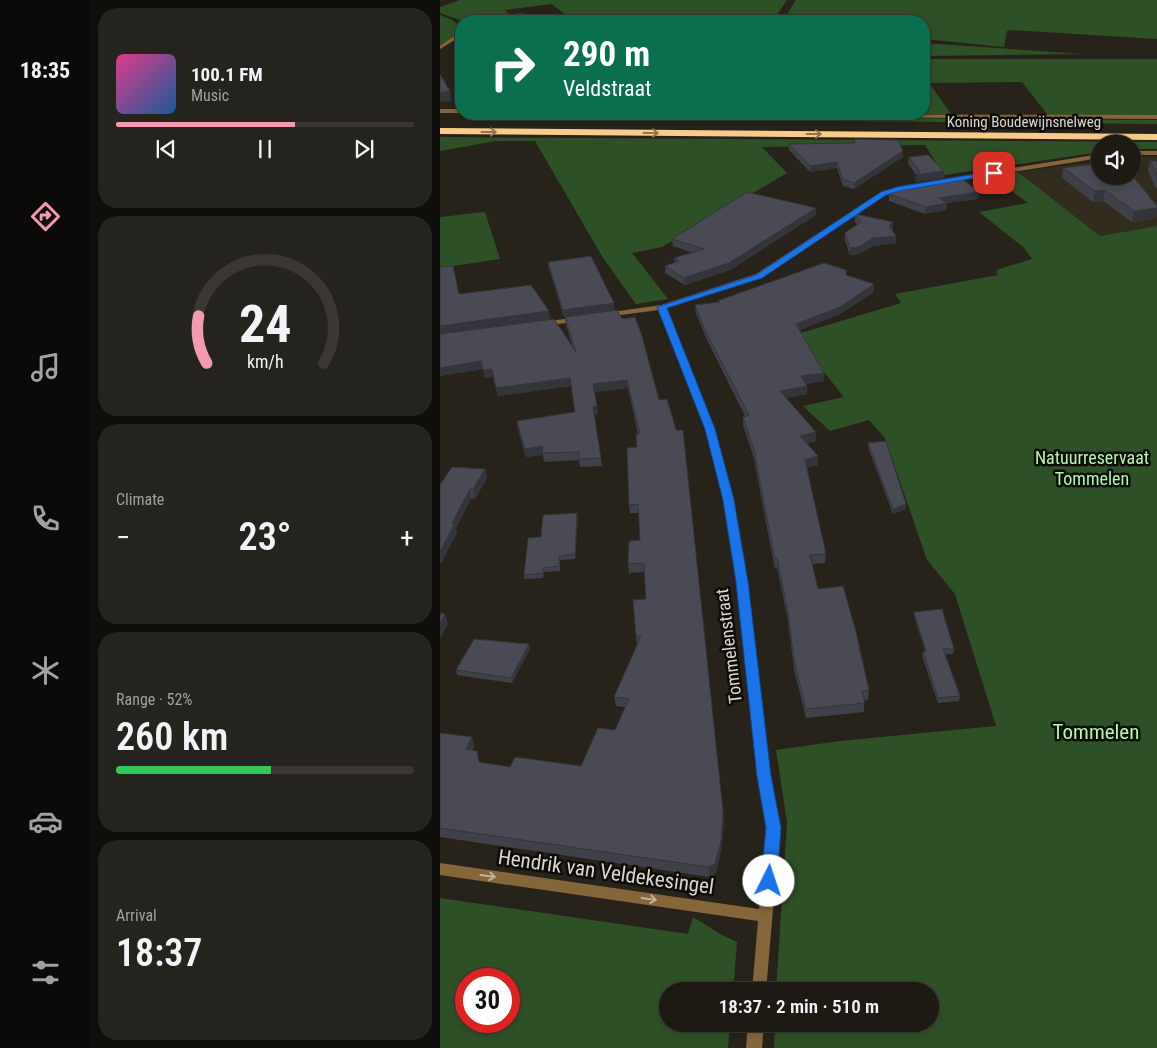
<!DOCTYPE html>
<html lang="en">
<head>
<meta charset="utf-8">
<style>
	:root { --surface:#1d1a14; --page:#25231d; --text:#f1f3f6; --muted:#a0a1a0; --line:#3b3834; --accent:#f29aaf }
	body { margin:0; font-family:"Roboto Condensed",sans-serif; background:var(--page); color:var(--text); height:100vh; display:flex; flex-direction:column; font-size:19px; white-space:nowrap }
	* { box-sizing:border-box; margin:0 }
	p { font-size:16px; color:var(--muted) }
	.icon { flex:none; width:28px; height:28px; fill:none; stroke:currentColor; stroke-width:2; stroke-linecap:round; stroke-linejoin:round }
	.map { position:relative; flex:1; overflow:hidden }
	.details { display:flex; flex-direction:column; gap:8px; padding:8px; background:#100e0b; width:350px }
	.details>* { flex:none }
	.guide { position:absolute; left:15px; top:15px; width:475px; height:105px; border-radius:20px; box-shadow:0 2px 8px #0003,0 0 0 1px var(--line); background:#0b6e4f; color:#fff; overflow:hidden }
	.controls { position:absolute; left:651px; top:135px; display:grid; gap:10px }
	.controls a { display:grid; place-items:center; width:50px; height:50px; border-radius:50%; background:var(--surface); box-shadow:0 2px 8px #0003,0 0 0 1px var(--line); font-size:25px }
	.speed { position:absolute; left:15px; top:968px; display:flex; gap:10px; font-size:25px; font-weight:700; text-align:center }
	.speed>* { display:grid; place-content:center; width:65px; height:65px; border-radius:50%; background:var(--surface); box-shadow:0 2px 8px #0003,0 0 0 1px var(--line); line-height:1 }
	.speed .limit { border:8px solid #d22; background:#fff; color:#111 }
	.pin { position:absolute; display:grid; place-items:center; width:42px; height:42px; color:#fff; margin:-21px; border-radius:10px; box-shadow:0 2px 8px #0006 }
	.me { position:absolute; width:55px; margin:-28px; rotate:4deg; stroke-linejoin:round; filter:drop-shadow(0 0 4px #0008) }
	.turn { display:flex; align-items:center; gap:18px; height:105px; padding:0 25px; font-size:22px }
	.turn .icon { width:65px; height:65px; stroke-width:2.5 }
	.turn b { display:block; font-size:35px; line-height:42px }
	.big { font-size:38px; font-weight:600; line-height:1.1 }
	.details .tile { flex:1; display:flex; flex-direction:column; justify-content:center; gap:8px; min-width:0; padding:0 18px; border-radius:20px; background:var(--page) }
	.details .dial { align-items:center; gap:0 }
	.dial svg { height:130px; overflow:visible; fill:none; stroke:var(--line); stroke-width:7; stroke-linecap:round; text-anchor:middle }
	.dial text { fill:var(--text); stroke:none }
	.song { display:flex; align-items:center; gap:15px }
	.cover { width:60px; height:60px; border-radius:8px; background:linear-gradient(135deg,hsl(330 70% 55%),hsl(210 70% 35%)) }
	.played { height:5px; border-radius:2px; background:linear-gradient(90deg,var(--accent) 60%,var(--line) 60%) }
	.keys { display:flex; justify-content:space-around; direction:ltr }
	.heat { display:flex; justify-content:space-between; align-items:center; font-size:28px; direction:ltr }
	.charge { height:8px; border-radius:4px; background:linear-gradient(90deg,#34c759 52%,var(--line) 0) }
	.trip { position:absolute; left:219px; top:982px; width:280px; height:50px; border-radius:25px; background:var(--surface); box-shadow:0 2px 8px #0003,0 0 0 1px var(--line); font-weight:600; line-height:50px; text-align:center }
	main { display:flex; flex:1; min-height:0 }
	.menu { display:flex; flex-direction:column; width:90px; justify-content:space-around; align-items:center; background:#0c0a08; color:var(--muted) }
	.menu .icon { width:35px; height:35px }
	.menu .active { color:var(--accent) }
	.menu b { font-size:22px; color:var(--text) }
	.map>svg:first-child { display:block }
</style>
</head>
<body>
<main>
<nav class="menu">
<b>18:35</b>
<svg class="icon active" aria-label="directions" viewBox="0 0 24 24"><path d="M12 3l9 9-9 9-9-9zM9 14v-3h6M13 9l2 2-2 2"/></svg>
<svg class="icon" aria-label="music" viewBox="0 0 24 24"><path d="M9 18V5l10-2v13"/><circle cx="6" cy="18" r="3"/><circle cx="16" cy="16" r="3"/></svg>
<svg class="icon" aria-label="phone" viewBox="0 0 24 24"><path d="M5 4h4l2 5-3 2q2 4 5 5l2-3 5 2v4C11 20 4 13 5 4z"/></svg>
<svg class="icon" aria-label="climate" viewBox="0 0 24 24"><path d="M12 3v18M4 7l16 10M4 17L20 7"/></svg>
<svg class="icon" aria-label="car" viewBox="0 0 24 24"><path d="M5 17H2v-5l4-1 3-4h7l3 4 3 1v5h-3M9 17h6M6 11h13"/><circle cx="7" cy="17" r="2"/><circle cx="17" cy="17" r="2"/></svg>
<svg class="icon" aria-label="filters" viewBox="0 0 24 24"><path d="M4 7h16M4 17h16"/><circle cx="9" cy="7" r="2"/><circle cx="15" cy="17" r="2"/></svg>
</nav>
<section class="details">
<div class="tile">
<div class="song"><i class="cover"></i><div><b>100.1 FM</b><p>Music</p></div></div>
<div class="played"></div>
<div class="keys"><svg class="icon" aria-label="previous" viewBox="0 0 24 24"><path d="M18 5L8 12l10 7zM5 5v14"/></svg><svg class="icon" aria-label="pause" viewBox="0 0 24 24"><path d="M8 5v14M16 5v14"/></svg><svg class="icon" aria-label="next" viewBox="0 0 24 24"><path d="M6 5l10 7-10 7zM19 5v14"/></svg></div>
</div>
<div class="tile dial"><svg viewBox="0 0 100 80">
<path d="M14 69A42 42 0 1 1 86 69"/>
<path d="M14 69A42 42 0 0 1 9 40" stroke="#f29aaf"/>
<text x="50" y="56" font-size="32" font-weight="700">24</text>
<text x="50" y="72" font-size="11">km/h</text>
</svg></div>
<div class="tile"><p>Climate</p>
<div class="heat"><a>−</a><b class="big">23°</b><a>+</a></div>
</div>
<div class="tile"><p>Range · 52%</p><b class="big">260 km</b><div class="charge"></div></div>
<div class="tile"><p>Arrival</p><b class="big">18:37</b></div>
</section>
<div class="map">
<svg width="717" height="1048" viewBox="0 0 717 1048">
	<rect width="100%" height="100%" fill="#27231a"/>
	<!-- built -->
	<polygon fill="#322c1e" points="693,157 717,157 717,226 660,236 578,172 660,161 660,176 692,176"/>
	<!-- green -->
	<g fill="#2e5027" fill-rule="evenodd">
		<polygon points="20,0 347,0 333,21 133,21 112,4 65,10 74,19 54,21 23,21 0,13 0,7"/>
		<polygon points="356,0 717,0 717,39 571,30 567,31 564,47 484,39 484,21 343,21"/>
		<path d="M0 15 12 20 21 27C19 37 8 41 0 46Z"/>
		<polygon points="484,43 641,54 484,56"/>
		<polygon points="484,59 717,59 717,116 608,115 582,82 489,83 511,114 445,114 484,114 484,83 485,82"/>
		<polygon points="290,117 717,120 717,124 291,120"/>
		<polygon points="0,137 717,142 717,149 693,149 692,144 660,144 660,152 504,175 485,145 322,147 347,173 222,247 192,253 228,299 196,304 163,258 95,141 56,141 0,151"/>
		<polygon points="578,172 660,236 717,226 717,1048 334,1048 335,1024 490,1024 490,991 336,991 347,822 336,750 400,741 556,726 515,594 487,560 445,438 429,420 390,431 363,406 404,397 354,335 461,303 455,294 558,275 556,270 592,259 583,247 539,212 588,203 552,177"/>
		<polygon points="45,212 60,259 0,268 0,217"/>
		<path d="M0 898 248 934 253 917 282 935 297 942 293 991H228V1024H290L288 1048H0ZM26 979H69V1021H26Z"/>
	</g>
	<g fill="none" stroke-linecap="round" stroke-linejoin="round">
		<!-- street -->
		<g fill="#85663a" fill-rule="evenodd">
			<polygon points="19,33 21,33 21,36 0,49 0,46"/>
			<rect x="0" y="109" width="21" height="4"/>
			<polygon points="185,114 717,115 717,119 188,116"/>
			<rect x="692" y="151" width="25" height="4"/>
			<polygon points="660,154 660,158 510,182 507,180 510,178"/>
			<polygon points="469,185 471,186 471,188 446,194 434,201 322,278 226,308 275,429 293,499 307,582 330,776 340,828 326,991 312,991 318,921 0,875 0,863 319,909 326,828 318,776 297,582 283,499 265,429 219,310 165,317 161,315 165,313 221,305 316,274 430,199 442,192"/>
			<polygon points="138,317 141,317 141,321 103,326 99,324 103,322"/>
			<polygon points="308,1024 324,1024 322,1048 306,1048"/>
		</g>
		<!-- highway -->
		<polygon fill="#f9cb8a" fill-rule="evenodd" points="0,128 717,134 717,140 0,134"/>
	</g>
	<!-- wall -->
	<g fill="#404048">
		<polygon points="414,139 463,151 463,157 414,189 403,186 397,168 370,172 349,150 349,144 414,143"/>
		<polygon points="469,157 504,171 504,178 475,182 476,175 468,163"/>
		<polygon points="710,161 717,161 717,188 716,188 708,171"/>
		<polygon points="623,168 717,206 716,218 692,222 663,201 653,202 622,178"/>
		<polygon points="539,192 538,199 507,203 506,210 485,214 449,201 449,194"/>
		<polygon points="376,208 376,215 290,270 245,285 225,273 225,266 235,262 234,258 253,253 233,246 232,239"/>
		<polygon points="415,214 453,222 453,230 452,230 456,243 433,246 419,254 410,255 405,241 405,233 417,225 415,222"/>
		<polygon points="108,262 174,303 174,310 124,317 109,269"/>
		<polygon points="0,267 19,294 110,319 133,348 126,325 125,317 177,310 283,811 284,820 281,851 276,873 269,877 0,837 0,733 32,737 34,747 32,750 40,762 70,767 141,766 175,730 185,707 176,706 174,697 197,645 196,636 206,599 204,572 189,573 188,564 200,540 199,513 190,513 189,505 197,447 198,434 188,388 154,392 158,414 154,415 162,466 140,467 139,460 104,462 103,455 86,457 78,429 77,421 135,412 131,386 58,396 53,377 45,378 43,369 0,376"/>
		<polygon points="406,275 434,284 434,292 400,314 360,330 384,373 384,381 365,384 367,386 367,394 346,398 376,432 376,441 367,443 378,456 378,465 366,468 386,554 385,563 372,564 378,589 429,690 428,700 424,700 424,712 366,718 354,669 348,621 337,567 335,568 330,544 314,458 303,425 303,417 305,416 267,340 256,313 255,305 277,303 277,301"/>
		<polygon points="428,443 466,509 453,514 428,447"/>
		<polygon points="45,469 47,478 35,499 31,498 16,528 17,533 1,563 0,563 0,485"/>
		<polygon points="138,517 135,559 120,560 120,571 104,572 103,578 84,579 84,575 101,537"/>
		<polygon points="474,612 514,649 513,654 505,654 520,696 519,701 498,703 482,656 483,651 485,651 474,616"/>
		<polygon points="89,644 90,649 72,683 17,675 16,670"/>
	</g>
	<!-- shaded-wall -->
	<g fill="#34343b">
		<polygon points="10,91 12,101 0,102 0,93"/>
		<polygon points="463,151 463,157 414,189 414,183"/>
		<polygon points="397,162 397,168 370,172 370,166"/>
		<polygon points="504,171 504,178 475,182 476,175"/>
		<polygon points="665,190 663,201 653,202 655,191"/>
		<polygon points="539,192 538,199 507,203 506,210 485,214 486,207 499,198"/>
		<polygon points="376,208 376,215 290,270 245,285 244,278"/>
		<polygon points="717,208 716,218 692,222 694,211"/>
		<polygon points="453,222 453,230 448,233 449,226"/>
		<polygon points="456,236 456,243 433,246 419,254 410,255 410,248 433,238"/>
		<polygon points="434,284 434,292 400,314 356,332 356,324"/>
		<polygon points="174,303 174,310 124,317 123,310"/>
		<polygon points="109,311 110,319 0,334 0,326"/>
		<polygon points="41,361 43,369 0,376 0,368"/>
		<polygon points="52,369 53,377 45,378 43,370"/>
		<polygon points="384,373 384,381 361,385 361,376"/>
		<polygon points="130,378 131,386 58,396 56,388"/>
		<polygon points="187,380 188,388 154,392 153,384"/>
		<polygon points="367,386 367,394 340,399 340,391"/>
		<polygon points="157,406 158,414 154,415 153,407"/>
		<polygon points="376,432 376,441 360,445 360,436"/>
		<polygon points="103,446 103,455 86,457 85,449"/>
		<polygon points="378,456 378,465 365,468 365,460"/>
		<polygon points="45,469 47,478 35,499 33,489"/>
		<polygon points="30,489 31,498 16,528 17,533 1,563 0,552 12,523"/>
		<polygon points="466,504 466,509 453,514 453,509"/>
		<polygon points="137,513 138,517 135,559 135,554"/>
		<polygon points="5,614 8,624 0,639 0,624"/>
		<polygon points="89,644 90,649 72,683 71,678"/>
		<polygon points="32,737 34,747 28,759 26,749"/>
		<polygon points="283,811 284,820 281,851 276,873 269,877 268,867"/>
	</g>
	<!-- building -->
	<g fill="#4a4a54" stroke="#34343b">
		<polygon points="81,13 91,21 58,21 54,17"/>
		<polygon points="0,74 10,91 0,93"/>
		<polygon points="414,139 458,140 463,151 414,183 403,179 397,162 370,166 349,144 415,143"/>
		<polygon points="488,155 504,171 476,175 480,172 469,157"/>
		<polygon points="710,161 717,161 717,175"/>
		<polygon points="660,163 660,176 692,176 692,175 717,206 717,208 694,211 665,190 655,191 623,168"/>
		<polygon points="520,177 539,192 499,198 507,203 486,207 449,194 462,186"/>
		<polygon points="307,192 376,208 289,263 244,278 225,266 239,261 234,258 264,249 232,239"/>
		<polygon points="415,214 453,222 449,226 456,236 433,238 419,247 410,248 405,233 421,222"/>
		<polygon points="151,256 174,303 123,310 108,262"/>
		<polygon points="384,263 406,270 406,275 434,284 400,307 356,324 384,373 361,376 367,386 340,391 376,432 360,436 378,456 365,460 386,554 370,555 378,589 403,586 416,632 429,690 422,691 425,703 366,709 354,660 348,612 337,558 335,559 330,535 314,449 303,417 309,415 266,332 255,305 280,302 277,301"/>
		<polygon points="13,266 19,294 91,285 109,311 0,326 0,267"/>
		<polygon points="177,310 182,319 195,317 202,336 219,400 227,399 236,430 243,430 283,811 281,842 275,864 268,867 0,828 0,733 32,737 26,749 37,751 39,762 70,767 75,757 141,766 158,728 175,730 189,699 174,697 201,636 196,636 193,600 206,599 204,563 188,564 189,541 200,540 198,504 189,505 187,448 197,447 196,434 200,434 187,380 153,384 157,406 153,407 161,458 139,459 139,452 102,453 103,446 85,449 77,421 135,412 130,378 56,388 52,369 43,370 41,361 0,368 0,334 114,319 136,352 125,317"/>
		<polygon points="446,441 466,504 453,509 428,443"/>
		<polygon points="12,467 45,469 33,489 30,489 12,523 15,523 0,552 0,485"/>
		<polygon points="137,513 135,554 119,556 119,566 103,568 103,573 84,575 88,538 101,537 103,515"/>
		<polygon points="502,609 514,649 503,649 520,696 498,698 483,651 486,651 474,612"/>
		<polygon points="0,613 5,614 0,624"/>
		<polygon points="34,639 89,644 71,678 16,670"/>
	</g>
	<!-- one-way arrows -->
	<defs><path id="oneway-shaft" d="M-6 0H5M1.5-3L5.5 0L1.5 3" fill="none" stroke-width="1.6" stroke-linecap="round" stroke-linejoin="round" transform="scale(1.25)"/></defs>
	<g stroke="#8f7550">
		<use href="#oneway-shaft" transform="translate(49 132)"/>
		<use href="#oneway-shaft" transform="translate(211 133)"/>
		<use href="#oneway-shaft" transform="translate(374 134)"/>
	</g>
	<g stroke="#c0b5a4">
		<use href="#oneway-shaft" transform="translate(48 876) rotate(8)"/>
		<use href="#oneway-shaft" transform="translate(209 899) rotate(8)"/>
	</g>
	<!-- route -->
	<polygon fill="#1a73e8" stroke="#114b97" points="554,171 557,171 557,174 459,191 446,195 322,278 227,308 275,429 294,500 308,582 331,776 341,828 337,881 335,885 329,887 323,885 321,881 326,828 317,776 296,582 283,500 265,429 217,307 316,275 441,192 457,187"/>
	<g text-anchor="middle" stroke-width="5" stroke-linejoin="round" paint-order="stroke">
		<!-- far-street labels -->
		<g font-size="15" fill="#dad7d1" stroke="#0e0c09">
			<text x="584" y="127">Koning Boudewijnsnelweg</text>
		</g>
		<!-- park labels -->
		<g font-size="18" fill="#b3f9a5" stroke="#0e0c09">
			<text x="652" y="464">Natuurreservaat<tspan x="652" dy="21">Tommelen</tspan></text>
		</g>
		<!-- street labels -->
		<g font-size="18" fill="#dad7d1" stroke="#0e0c09">
			<text transform="translate(289 646) rotate(-97)" y="6">Tommelenstraat</text>
		</g>
		<!-- near-park labels -->
		<g font-size="21" fill="#b3f9a5" stroke="#0e0c09">
			<text x="656" y="739">Tommelen</text>
		</g>
		<!-- near-street labels -->
		<g font-size="21" fill="#dad7d1" stroke="#0e0c09">
			<text transform="translate(166 872) rotate(8)" y="7">Hendrik van Veldekesingel</text>
		</g>
	</g>
</svg>
<div class="controls">
<a><svg class="icon" aria-label="sound" viewBox="0 0 24 24"><path d="M4 9h4l5-4v14l-5-4H4zM17 9q2 3 0 6"/></svg></a>
</div>
<div class="speed"><div class="limit">30</div></div>
<div class="pin" style="left:554px;top:173px;background:#d93025"><svg class="icon" aria-label="arrive" viewBox="0 0 24 24"><path d="M6 21V4h12l-3 4 3 4H6"/></svg></div>
<svg class="me" style="left:329px;top:881px" viewBox="-20 -20 40 40"><circle r="19" fill="#fff"/><path d="M0-13L10 11 0 6-10 11z" fill="#1a73e8"/></svg>
<div class="trip">18:37 · 2 min · 510 m</div>
<div class="guide">
<div class="turn"><svg class="icon" aria-label="right" viewBox="0 0 24 24"><path d="M7 20v-9h11M14 6l5 5-5 5"/></svg><div><b>290 m</b>Veldstraat</div></div>
</div>
</div>
</main>
</body>
</html>
